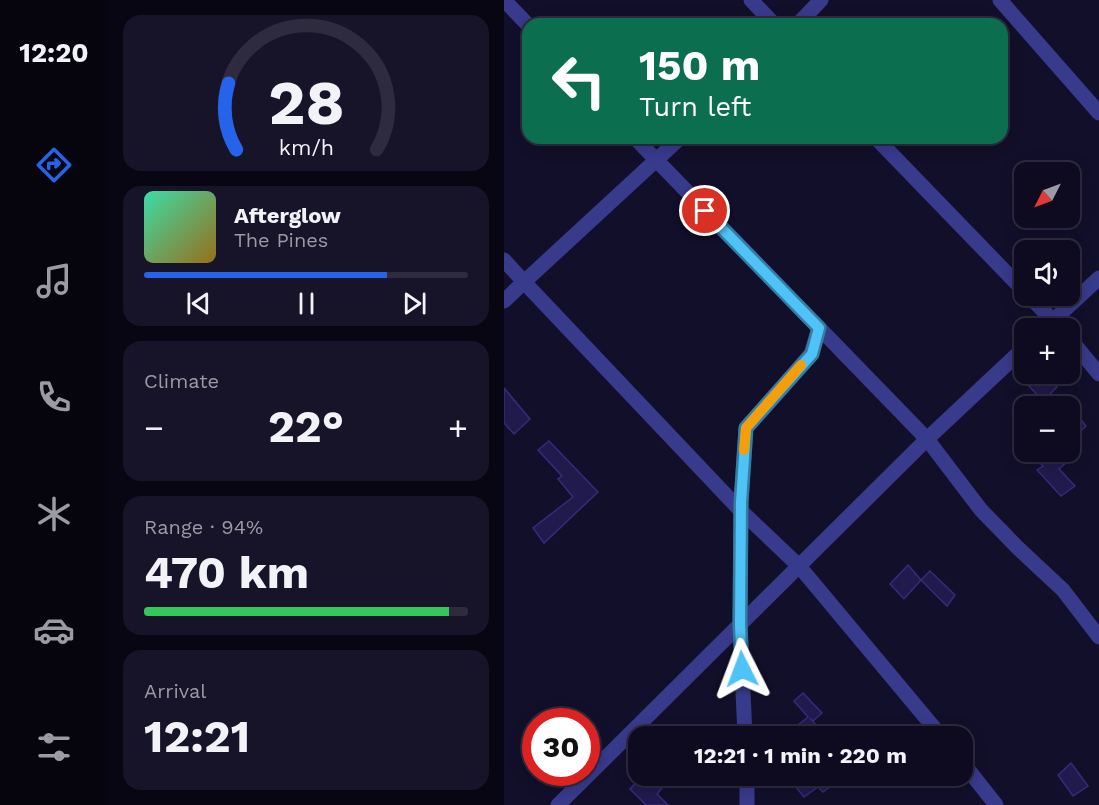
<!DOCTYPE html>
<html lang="en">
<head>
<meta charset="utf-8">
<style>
	:root { --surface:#0e0b20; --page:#171429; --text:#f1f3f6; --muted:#9b9ba5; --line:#2e2b3e; --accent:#2563eb }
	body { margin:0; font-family:"Work Sans",sans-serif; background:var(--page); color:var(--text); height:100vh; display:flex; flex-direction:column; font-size:22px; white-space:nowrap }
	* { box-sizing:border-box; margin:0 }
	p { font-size:20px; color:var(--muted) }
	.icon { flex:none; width:33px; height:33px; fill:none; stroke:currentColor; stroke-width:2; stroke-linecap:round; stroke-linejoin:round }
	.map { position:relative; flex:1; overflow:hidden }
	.details { display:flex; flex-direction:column; gap:15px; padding:15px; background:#080612; width:396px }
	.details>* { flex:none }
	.top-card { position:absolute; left:18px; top:18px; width:486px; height:126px; border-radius:18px; box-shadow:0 3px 15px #0003,0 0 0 2px var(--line); background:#0b6e4f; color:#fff; overflow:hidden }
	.needle { width:39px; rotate:228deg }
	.controls { position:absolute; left:510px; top:162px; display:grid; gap:12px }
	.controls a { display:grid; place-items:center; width:66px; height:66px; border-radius:12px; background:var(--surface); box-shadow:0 3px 15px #0003,0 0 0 2px var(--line); font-size:30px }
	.speed { position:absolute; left:18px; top:708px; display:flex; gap:12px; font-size:30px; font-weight:700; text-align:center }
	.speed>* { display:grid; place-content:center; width:78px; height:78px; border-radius:50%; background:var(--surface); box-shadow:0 3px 15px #0003,0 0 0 2px var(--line); line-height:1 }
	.speed .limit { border:9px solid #d22; background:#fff; color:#111 }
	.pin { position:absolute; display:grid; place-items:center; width:51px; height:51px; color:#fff; margin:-26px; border:3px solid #fff; border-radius:50%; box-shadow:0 2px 6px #0007 }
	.me { position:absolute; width:66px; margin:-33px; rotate:357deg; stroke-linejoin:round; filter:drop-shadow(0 0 4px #0008) }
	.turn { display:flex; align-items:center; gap:21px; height:126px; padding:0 18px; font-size:27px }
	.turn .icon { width:78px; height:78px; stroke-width:2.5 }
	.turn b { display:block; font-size:42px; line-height:51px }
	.big { font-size:45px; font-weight:700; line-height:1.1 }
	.details .tile { flex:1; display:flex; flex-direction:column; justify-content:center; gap:9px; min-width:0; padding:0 21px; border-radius:18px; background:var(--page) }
	.details .dial { align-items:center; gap:0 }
	.dial svg { height:156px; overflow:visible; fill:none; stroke:var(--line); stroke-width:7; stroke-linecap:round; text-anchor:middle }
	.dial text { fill:var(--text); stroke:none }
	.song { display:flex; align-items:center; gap:18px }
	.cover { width:72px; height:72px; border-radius:9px; background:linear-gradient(135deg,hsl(160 70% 55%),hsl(40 70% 35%)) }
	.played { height:6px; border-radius:3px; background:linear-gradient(90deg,var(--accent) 75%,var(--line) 75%) }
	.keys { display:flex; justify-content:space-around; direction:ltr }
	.heat { display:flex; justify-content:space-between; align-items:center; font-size:33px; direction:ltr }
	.charge { height:9px; border-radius:4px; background:linear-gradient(90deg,#34c759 94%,var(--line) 0) }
	.trip { position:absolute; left:124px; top:726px; width:345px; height:60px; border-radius:18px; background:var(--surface); box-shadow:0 3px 15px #0003,0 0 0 2px var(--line); font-weight:700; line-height:60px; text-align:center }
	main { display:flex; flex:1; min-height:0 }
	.tabs { display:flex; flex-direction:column; width:108px; justify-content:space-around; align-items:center; background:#06040d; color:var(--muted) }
	.tabs .icon { width:42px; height:42px }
	.tabs .active { color:var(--accent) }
	.tabs b { font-size:27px; color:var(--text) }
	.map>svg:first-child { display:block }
</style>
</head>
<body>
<main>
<nav class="tabs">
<b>12:20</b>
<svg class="icon active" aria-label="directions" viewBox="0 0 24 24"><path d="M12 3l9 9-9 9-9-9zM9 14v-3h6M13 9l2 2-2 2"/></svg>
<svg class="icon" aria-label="music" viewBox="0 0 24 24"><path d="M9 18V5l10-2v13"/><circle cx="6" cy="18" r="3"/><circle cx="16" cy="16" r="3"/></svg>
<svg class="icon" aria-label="phone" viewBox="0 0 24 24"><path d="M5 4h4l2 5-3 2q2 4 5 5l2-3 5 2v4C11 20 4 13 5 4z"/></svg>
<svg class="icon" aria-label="climate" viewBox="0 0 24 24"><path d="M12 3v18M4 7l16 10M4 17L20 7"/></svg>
<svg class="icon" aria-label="car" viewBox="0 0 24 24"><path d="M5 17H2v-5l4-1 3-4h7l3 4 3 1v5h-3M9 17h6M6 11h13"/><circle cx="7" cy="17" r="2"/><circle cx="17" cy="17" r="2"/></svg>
<svg class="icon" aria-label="filters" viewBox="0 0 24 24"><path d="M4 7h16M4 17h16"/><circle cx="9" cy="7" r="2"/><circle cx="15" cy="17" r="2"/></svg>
</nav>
<section class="details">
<div class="tile dial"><svg viewBox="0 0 100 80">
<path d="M14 69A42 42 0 1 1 86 69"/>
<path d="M14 69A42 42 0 0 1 10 35" stroke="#2563eb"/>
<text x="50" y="56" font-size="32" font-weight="700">28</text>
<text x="50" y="72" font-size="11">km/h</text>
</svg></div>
<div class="tile">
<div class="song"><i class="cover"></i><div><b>Afterglow</b><p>The Pines</p></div></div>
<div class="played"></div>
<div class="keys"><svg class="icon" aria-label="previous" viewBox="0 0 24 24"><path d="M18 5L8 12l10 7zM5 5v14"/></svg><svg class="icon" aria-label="pause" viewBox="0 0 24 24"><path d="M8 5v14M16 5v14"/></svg><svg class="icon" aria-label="next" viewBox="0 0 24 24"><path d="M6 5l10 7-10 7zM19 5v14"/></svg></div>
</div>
<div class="tile"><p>Climate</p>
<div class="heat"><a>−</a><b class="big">22°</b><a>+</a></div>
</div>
<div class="tile"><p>Range · 94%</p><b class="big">470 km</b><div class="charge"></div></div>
<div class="tile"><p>Arrival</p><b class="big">12:21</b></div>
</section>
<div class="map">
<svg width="595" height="805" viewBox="0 0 595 805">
	<rect width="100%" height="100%" fill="#120f2a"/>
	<!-- building -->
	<g fill="#211a4d" stroke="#362b7a" stroke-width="1.5">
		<polygon points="533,374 541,374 553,387 539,401 522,383"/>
		<polygon points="0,388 26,419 10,434 0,423"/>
		<polygon points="574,416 582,426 566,441 566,424"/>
		<polygon points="45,441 94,492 40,543 29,528 69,497 54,479 58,476 34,450"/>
		<polygon points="526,452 556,452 564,461 555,469 571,486 557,496 533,470 539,466"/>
		<polygon points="404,565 417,580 426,571 451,595 443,606 417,580 400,599 386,584"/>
		<polygon points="299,693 318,713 309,721 306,718 322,736 296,736 289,729 304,717 290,701"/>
		<polygon points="567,763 584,786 569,796 554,775"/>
		<polygon points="138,776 144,776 158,788 153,794 164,805 142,805 126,789"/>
		<polygon points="283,776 340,776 319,792 314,787 300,797"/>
	</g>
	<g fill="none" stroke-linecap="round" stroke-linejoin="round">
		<!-- minor -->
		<g stroke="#383a8c" stroke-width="15">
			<polyline points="0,0 24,25"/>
			<polyline points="247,0 270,24"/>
			<polyline points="496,0 595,113"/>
			<polyline points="294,24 317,0"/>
			<polyline points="131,138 423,439 477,510 514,548 559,590 595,637"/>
			<polyline points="372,138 520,291"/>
			<polyline points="0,260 20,282 176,138"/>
			<polyline points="525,296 556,328"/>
			<polyline points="0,301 20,282 236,510 295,566 437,736"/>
			<polyline points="541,328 595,278"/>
			<polyline points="566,339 595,374"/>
			<polyline points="241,736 236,625 237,503 242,428 307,354 315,328"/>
			<polyline points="459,763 492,805"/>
			<polyline points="54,805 423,439 520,348"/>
			<polyline points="243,805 243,776"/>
		</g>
	</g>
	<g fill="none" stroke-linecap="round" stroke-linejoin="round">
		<defs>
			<polyline id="route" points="201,211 315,328 308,354 242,428 237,502 236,625 238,669"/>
		</defs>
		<!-- route casing -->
		<use href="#route" stroke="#337fa1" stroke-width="15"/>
		<!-- route -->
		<use href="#route" stroke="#4fc3f7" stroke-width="10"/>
		<!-- slow -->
		<polyline stroke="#f59e0b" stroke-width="10" points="240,450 242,428 297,365"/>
	</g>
</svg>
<div class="controls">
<a><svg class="needle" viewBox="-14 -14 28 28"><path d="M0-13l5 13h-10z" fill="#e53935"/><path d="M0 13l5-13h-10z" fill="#9b9ba5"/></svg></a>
<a><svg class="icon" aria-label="sound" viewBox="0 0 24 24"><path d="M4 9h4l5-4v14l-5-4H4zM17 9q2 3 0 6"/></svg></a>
<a>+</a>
<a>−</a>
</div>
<div class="speed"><div class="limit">30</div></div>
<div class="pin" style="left:201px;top:211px;background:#d93025"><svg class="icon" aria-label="arrive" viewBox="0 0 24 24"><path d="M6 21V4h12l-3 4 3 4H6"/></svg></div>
<svg class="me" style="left:238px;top:669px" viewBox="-20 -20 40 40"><path d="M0-17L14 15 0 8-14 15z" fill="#4fc3f7" stroke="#fff" stroke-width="4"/></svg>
<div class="trip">12:21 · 1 min · 220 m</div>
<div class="top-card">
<div class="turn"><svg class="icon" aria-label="left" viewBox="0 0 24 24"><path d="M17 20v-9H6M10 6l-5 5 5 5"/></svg><div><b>150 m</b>Turn left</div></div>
</div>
</div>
</main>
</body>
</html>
